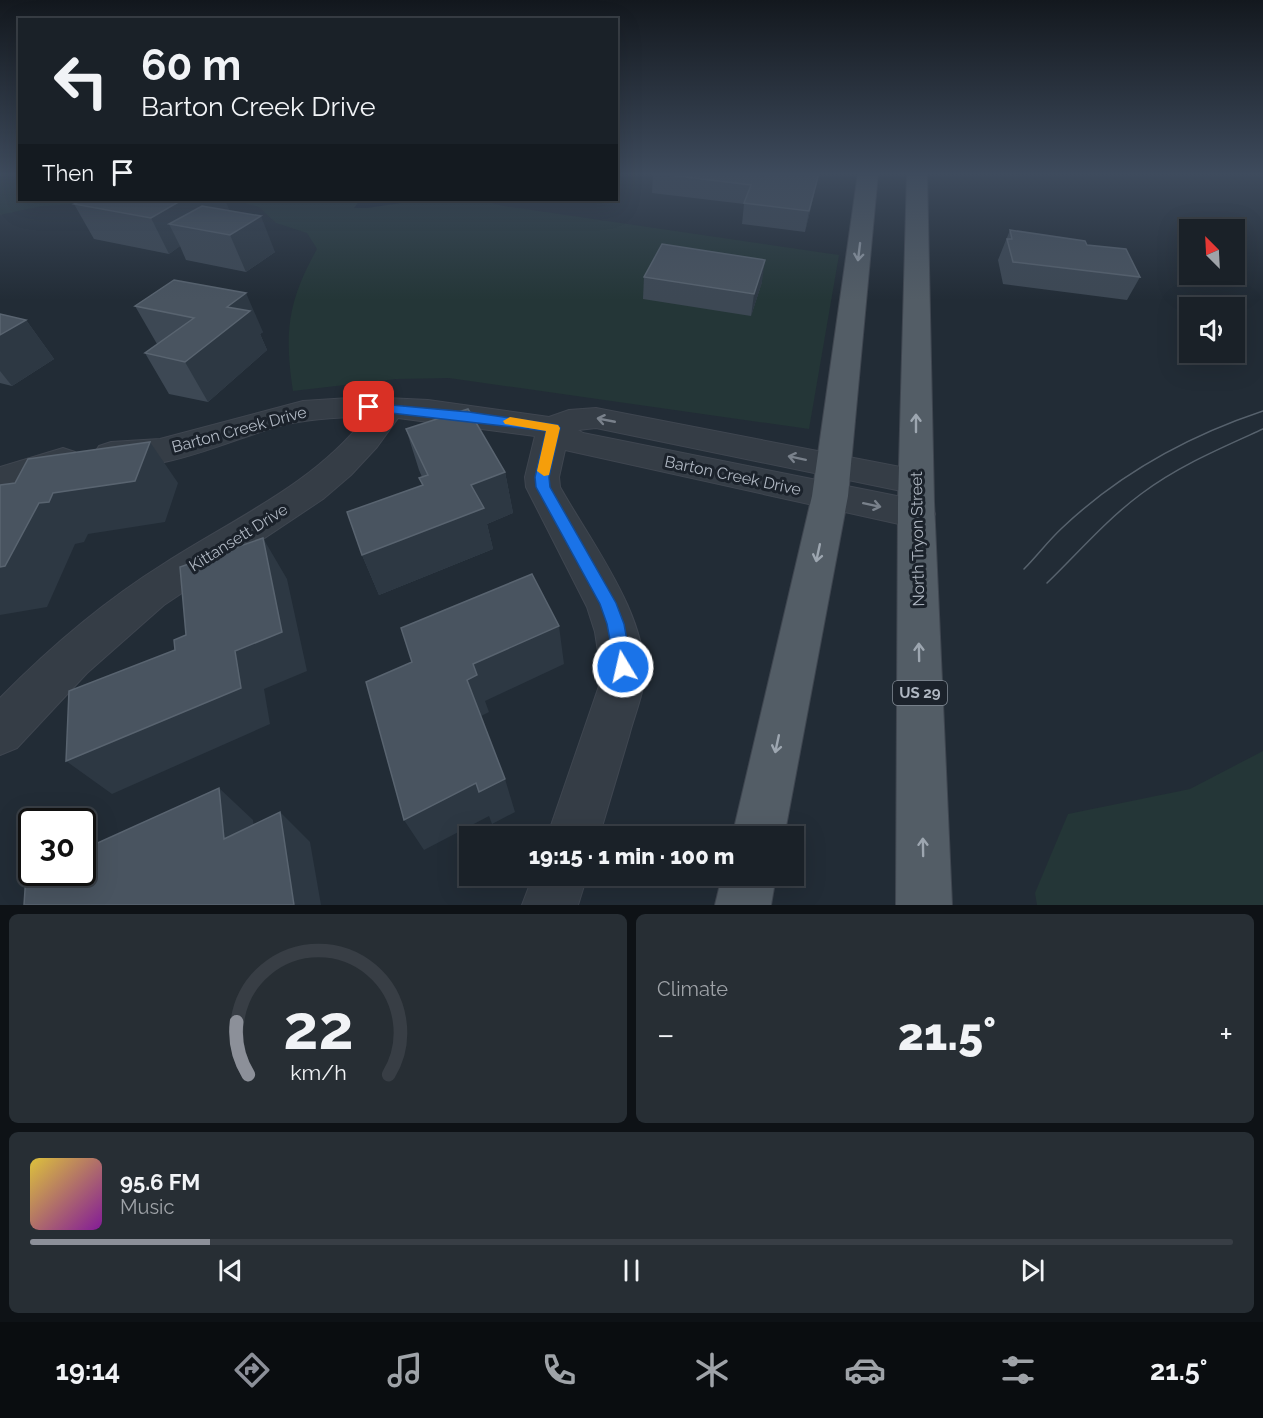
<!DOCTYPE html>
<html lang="en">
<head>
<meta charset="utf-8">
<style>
	:root { --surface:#1a2128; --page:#272e34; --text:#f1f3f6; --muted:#9fa3a8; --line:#383e45; --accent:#8c9099 }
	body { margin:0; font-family:Raleway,sans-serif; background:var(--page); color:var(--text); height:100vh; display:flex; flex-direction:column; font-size:22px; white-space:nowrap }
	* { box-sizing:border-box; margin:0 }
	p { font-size:20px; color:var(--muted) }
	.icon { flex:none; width:33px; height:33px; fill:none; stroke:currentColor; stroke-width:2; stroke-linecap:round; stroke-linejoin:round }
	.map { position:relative; height:905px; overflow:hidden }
	.sheet { display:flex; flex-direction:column; gap:9px; padding:9px; background:#0e1216; flex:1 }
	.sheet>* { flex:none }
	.top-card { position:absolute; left:18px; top:18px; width:600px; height:183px; border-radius:0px; box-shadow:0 6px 24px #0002,0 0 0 2px var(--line); background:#1a2128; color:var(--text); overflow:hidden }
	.needle { width:39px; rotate:336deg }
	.tools { position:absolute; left:1179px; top:219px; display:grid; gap:12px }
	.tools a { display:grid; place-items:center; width:66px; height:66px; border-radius:0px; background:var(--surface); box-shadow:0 6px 24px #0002,0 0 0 2px var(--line); font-size:30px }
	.speed { position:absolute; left:18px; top:808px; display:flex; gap:12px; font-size:30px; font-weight:700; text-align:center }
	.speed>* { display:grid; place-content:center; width:78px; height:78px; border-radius:50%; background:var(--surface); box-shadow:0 6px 24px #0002,0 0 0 2px var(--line); line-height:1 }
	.speed .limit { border:3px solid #111; border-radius:9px; background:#fff; color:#111 }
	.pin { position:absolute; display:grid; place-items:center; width:51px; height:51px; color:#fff; margin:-26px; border-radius:12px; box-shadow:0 3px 9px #0006 }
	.me { position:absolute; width:66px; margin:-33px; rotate:351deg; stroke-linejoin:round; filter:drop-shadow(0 0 4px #0008) }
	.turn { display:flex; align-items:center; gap:21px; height:126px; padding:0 24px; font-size:27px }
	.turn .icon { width:78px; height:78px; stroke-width:2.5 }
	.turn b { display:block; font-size:42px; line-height:51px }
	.then { display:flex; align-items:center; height:57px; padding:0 24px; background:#0003; gap:12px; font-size:22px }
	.big { font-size:45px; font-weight:800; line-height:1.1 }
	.sheet .card { flex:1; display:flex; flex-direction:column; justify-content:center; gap:9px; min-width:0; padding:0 21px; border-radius:9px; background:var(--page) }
	.sheet .dial { align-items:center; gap:0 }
	.dial svg { height:156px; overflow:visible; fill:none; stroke:var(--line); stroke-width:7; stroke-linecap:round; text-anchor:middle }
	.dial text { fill:var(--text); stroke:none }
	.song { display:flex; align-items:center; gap:18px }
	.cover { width:72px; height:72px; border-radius:9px; background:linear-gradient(135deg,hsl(50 70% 55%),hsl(290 70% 35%)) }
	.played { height:6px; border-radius:3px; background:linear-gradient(90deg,var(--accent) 15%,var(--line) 15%) }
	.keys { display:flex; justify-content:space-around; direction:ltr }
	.heat { display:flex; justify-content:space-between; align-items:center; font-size:33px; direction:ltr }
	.sheet .tiles { flex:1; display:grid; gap:9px; grid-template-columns:1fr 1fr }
	.card:last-child { grid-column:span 2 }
	.trip { position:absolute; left:459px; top:826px; width:345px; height:60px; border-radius:0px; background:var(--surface); box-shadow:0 6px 24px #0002,0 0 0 2px var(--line); font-weight:800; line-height:60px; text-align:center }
	.menu { display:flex; height:96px; justify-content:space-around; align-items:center; background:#0a0d10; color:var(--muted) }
	.menu .icon { width:42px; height:42px }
	.menu .current { color:var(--accent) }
	.menu b { font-size:27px; color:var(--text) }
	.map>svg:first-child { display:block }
</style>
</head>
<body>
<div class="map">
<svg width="1263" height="905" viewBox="0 0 1263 905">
	<rect width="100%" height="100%" fill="#222c36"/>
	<!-- green -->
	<g fill="#243637">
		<polygon points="0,173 19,173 20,200 142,200 42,206 0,215"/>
		<path d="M212 200H479L504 206 839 255 809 429 449 378 396 379 293 391C284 332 288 301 317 249L307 233 276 223 259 207 237 201Z"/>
		<polygon points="1263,751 1263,905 1037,905 1035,893 1068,814 1190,789"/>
	</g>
	<!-- water -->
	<polygon fill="#172432" points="360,200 422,200 367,208 354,208"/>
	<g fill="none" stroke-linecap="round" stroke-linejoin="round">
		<defs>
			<g id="minor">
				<path d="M365 397 428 400 549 417 569 410 596 408 916 470 928 473 933 482 928 491 916 494 596 428 578 430 583 433 917 500 930 504 935 514 930 524 917 528 565 450 559 477 560 487C590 541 654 623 643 687 640 703 633 720 629 736 619 769 609 803 599 837H547L599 686V658L595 632 587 607 526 487 525 477 535 436 398 418 377 447 351 475 323 499 164 605 87 673 17 748 0 755V698C50 647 104 601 165 563 235 518 314 484 366 417 337 417 307 419 279 426 226 441 154 478 99 462L94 454 99 446 111 442 160 439 303 401Z"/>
				<polygon points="63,448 75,452 80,460 75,468 0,491 0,467"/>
				<polygon points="533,876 587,876 578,905 522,905"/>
			</g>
			<g id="major">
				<polygon points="858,173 878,173 848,496 784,837 732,837 812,496"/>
				<polygon points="907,173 927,173 934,502 952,905 896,905 898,502"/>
				<polygon points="722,876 776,876 771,905 715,905"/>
			</g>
		</defs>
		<!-- minor casing -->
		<use href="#minor" stroke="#3f4650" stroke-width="2"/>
		<!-- major casing -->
		<use href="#major" stroke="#3f4650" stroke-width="2"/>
		<!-- minor -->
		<use href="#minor" fill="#353d46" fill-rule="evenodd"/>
		<!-- major -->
		<use href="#major" fill="#535d66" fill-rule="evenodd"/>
		<!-- tram -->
		<g stroke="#57626d" stroke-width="1.5">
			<path d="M1024 569C1037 556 1048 541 1062 528 1119 474 1188 436 1263 411"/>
			<path d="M1047 583C1078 553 1106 520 1141 494 1178 466 1221 448 1263 429"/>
		</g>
	</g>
	<!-- wall -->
	<g fill="#3d4854">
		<polygon points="653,173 817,182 805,232 742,224 744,204 652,193"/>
		<polygon points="74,204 229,211 275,252 246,272 186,260 180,246 169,254 94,239"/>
		<polygon points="1010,230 1087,245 1140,277 1127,300 1003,284 998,260"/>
		<polygon points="644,277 762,282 751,316 643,299"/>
		<polygon points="174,280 263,332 260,334 267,350 208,402 169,394 145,353 157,344 135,306"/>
		<polygon points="0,314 26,320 54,359 12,386 0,383"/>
		<polygon points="406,429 505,472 513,513 487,524 493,549 379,595 362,555 422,485 419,478 422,477 419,470"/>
	</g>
	<!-- shaded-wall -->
	<g fill="#2d3843">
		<polygon points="819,173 817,182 805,232 809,211"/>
		<polygon points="182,200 225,200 231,214 169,224 180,246 169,254 151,218"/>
		<polygon points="261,216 275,252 246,272 230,235"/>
		<polygon points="765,260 762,282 751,316 754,294"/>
		<polygon points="246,293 263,332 260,334 267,350 208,402 185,362 227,307"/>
		<polygon points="26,320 54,359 12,386 0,371 0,335"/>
		<polygon points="150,442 178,483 165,522 88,534 84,542 75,544 47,607 0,615 0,567 39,503 53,493"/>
		<polygon points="505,472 513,513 487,524 493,549 379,595 362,555 471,485"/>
		<polygon points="263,538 287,579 307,671 264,689 270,724 112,794 66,761 235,651"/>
		<polygon points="559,626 564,664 485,701 489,712 479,717 467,680 473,664"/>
		<polygon points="505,779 515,812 492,824 489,816 424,850 404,820 476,783"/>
		<polygon points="219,788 253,820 259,868 224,839"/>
		<polygon points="280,812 310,842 321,905 294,905"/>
	</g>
	<!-- building -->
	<g fill="#495460" stroke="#596470" stroke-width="1.5">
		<polygon points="653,173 819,173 809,211 744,203 751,185"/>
		<polygon points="83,200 182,200 151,218 74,204"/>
		<polygon points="202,206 261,216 230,235 169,224"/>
		<polygon points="1010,230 1085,241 1087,245 1126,249 1140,277 1013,262 1007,239 1012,239"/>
		<polygon points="662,244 765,260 754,294 644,277"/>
		<polygon points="174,280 246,293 227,307 250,311 185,362 145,353 194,318 135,306"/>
		<polygon points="0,314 26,320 0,335"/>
		<polygon points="468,409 505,472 471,485 484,508 362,555 347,512 423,485 419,478 428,475 406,429"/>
		<polygon points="150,442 135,481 53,493 49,502 39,503 5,566 0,567 0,485 15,483 28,459"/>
		<polygon points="263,538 282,632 235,651 241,688 66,761 69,691 175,650 174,640 186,635 180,567"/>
		<polygon points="532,574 559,626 473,664 477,675 467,680 505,779 479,792 476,783 404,820 366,682 412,662 401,628"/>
		<polygon points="219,788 224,839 280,812 294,905 24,905 26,875 32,873 82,873 82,850"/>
	</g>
	<!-- one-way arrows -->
	<defs><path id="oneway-shaft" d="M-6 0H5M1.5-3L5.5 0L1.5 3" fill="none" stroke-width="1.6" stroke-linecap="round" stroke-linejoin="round" transform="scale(1.5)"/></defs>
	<g stroke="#9da6b0">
		<use href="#oneway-shaft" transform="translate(859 252) rotate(97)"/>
		<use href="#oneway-shaft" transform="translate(916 423) rotate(-90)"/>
		<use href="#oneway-shaft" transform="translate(818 553) rotate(102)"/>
		<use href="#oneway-shaft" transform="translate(919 652) rotate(-91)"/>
		<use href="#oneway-shaft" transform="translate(777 744) rotate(102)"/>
		<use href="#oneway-shaft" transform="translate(923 847) rotate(-91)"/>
	</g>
	<g stroke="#79818b">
		<use href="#oneway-shaft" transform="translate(606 420) rotate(-169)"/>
		<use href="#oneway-shaft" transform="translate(797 458) rotate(-168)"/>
		<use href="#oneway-shaft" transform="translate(872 505) rotate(12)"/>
	</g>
	<!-- sky -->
	<linearGradient id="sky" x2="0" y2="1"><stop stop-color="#13181e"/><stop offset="0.58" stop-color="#3e4b5d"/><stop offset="1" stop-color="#3e4b5d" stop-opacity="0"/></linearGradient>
	<rect width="1263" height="300" fill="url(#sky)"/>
	<!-- route -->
	<polygon fill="#1a73e8" stroke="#114b97" stroke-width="1.5" points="369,403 469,412 558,425 560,428 549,477 550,487 616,603 624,624 632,667 629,672 623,675 616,672 607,624 600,604 536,487 535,477 546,431 365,410 363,407"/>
	<!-- slow -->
	<polygon fill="#f59e0b" points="510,417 558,425 560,428 549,475 544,476 537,471 546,431 505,424 503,421"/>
	<g text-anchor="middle" stroke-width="6" stroke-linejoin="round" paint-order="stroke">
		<!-- shield labels -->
		<rect fill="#1b222b" stroke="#838b95" stroke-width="1.5" x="893" y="681" width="54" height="24" rx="4.5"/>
		<g font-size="15" font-weight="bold" fill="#b0b8c3">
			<text x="920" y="698">US 29</text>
		</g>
		<!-- street labels -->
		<g font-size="16" fill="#b0b8c3" stroke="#1b222b">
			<text transform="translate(239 429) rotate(-15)" y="6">Barton Creek Drive</text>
			<text transform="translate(733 475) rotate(12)" y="6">Barton Creek Drive</text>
			<text transform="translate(238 537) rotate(-32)" y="6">Kittansett Drive</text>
			<text transform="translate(917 539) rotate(-91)" y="6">North Tryon Street</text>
		</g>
	</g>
</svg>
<div class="tools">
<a><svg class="needle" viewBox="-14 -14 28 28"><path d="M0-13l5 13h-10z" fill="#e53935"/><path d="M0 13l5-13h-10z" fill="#9fa3a8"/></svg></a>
<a><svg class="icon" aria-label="sound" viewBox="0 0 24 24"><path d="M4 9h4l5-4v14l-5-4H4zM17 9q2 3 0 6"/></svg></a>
</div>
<div class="speed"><div class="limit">30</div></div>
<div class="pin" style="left:369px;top:407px;background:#d93025"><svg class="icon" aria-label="arrive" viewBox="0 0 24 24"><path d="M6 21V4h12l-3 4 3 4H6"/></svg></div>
<svg class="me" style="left:623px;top:667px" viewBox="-20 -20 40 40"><circle r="17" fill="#1a73e8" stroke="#fff" stroke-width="3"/><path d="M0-11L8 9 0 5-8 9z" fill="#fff"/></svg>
<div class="trip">19:15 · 1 min · 100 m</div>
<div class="top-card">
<div class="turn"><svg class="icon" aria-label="left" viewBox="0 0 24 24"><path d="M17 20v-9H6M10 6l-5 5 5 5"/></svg><div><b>60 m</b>Barton Creek Drive</div></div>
<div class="then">Then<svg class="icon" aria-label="arrive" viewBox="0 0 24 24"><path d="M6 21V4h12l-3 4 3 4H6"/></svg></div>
</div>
</div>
<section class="sheet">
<div class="tiles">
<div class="card dial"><svg viewBox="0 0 100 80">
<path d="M14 69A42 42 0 1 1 86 69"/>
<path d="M14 69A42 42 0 0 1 8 42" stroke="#8c9099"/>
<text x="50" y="56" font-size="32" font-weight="700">22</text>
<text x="50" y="72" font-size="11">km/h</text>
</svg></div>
<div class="card"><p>Climate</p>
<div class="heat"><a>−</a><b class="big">21.5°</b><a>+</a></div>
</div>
<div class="card">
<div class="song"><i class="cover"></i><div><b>95.6 FM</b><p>Music</p></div></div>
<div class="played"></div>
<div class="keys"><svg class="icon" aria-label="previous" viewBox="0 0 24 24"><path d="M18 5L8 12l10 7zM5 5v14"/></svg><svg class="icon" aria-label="pause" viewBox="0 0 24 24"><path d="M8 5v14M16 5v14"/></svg><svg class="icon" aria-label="next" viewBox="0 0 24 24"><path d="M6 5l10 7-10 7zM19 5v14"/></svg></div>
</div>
</div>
</section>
<nav class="menu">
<b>19:14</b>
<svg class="icon current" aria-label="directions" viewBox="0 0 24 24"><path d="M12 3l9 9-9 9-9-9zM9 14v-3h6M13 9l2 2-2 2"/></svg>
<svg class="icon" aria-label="music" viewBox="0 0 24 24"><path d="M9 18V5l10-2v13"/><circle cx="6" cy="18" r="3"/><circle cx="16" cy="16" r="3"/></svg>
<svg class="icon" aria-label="phone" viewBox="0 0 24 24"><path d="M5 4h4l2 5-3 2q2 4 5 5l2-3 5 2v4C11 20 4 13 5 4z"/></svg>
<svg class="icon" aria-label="climate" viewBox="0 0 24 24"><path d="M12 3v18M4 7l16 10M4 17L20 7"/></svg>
<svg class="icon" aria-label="car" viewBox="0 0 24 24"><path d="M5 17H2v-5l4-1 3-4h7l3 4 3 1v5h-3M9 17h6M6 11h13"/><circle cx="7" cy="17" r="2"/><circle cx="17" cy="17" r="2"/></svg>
<svg class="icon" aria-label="filters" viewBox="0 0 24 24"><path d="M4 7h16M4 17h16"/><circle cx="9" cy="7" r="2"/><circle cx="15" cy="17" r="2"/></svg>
<b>21.5°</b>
</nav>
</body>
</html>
